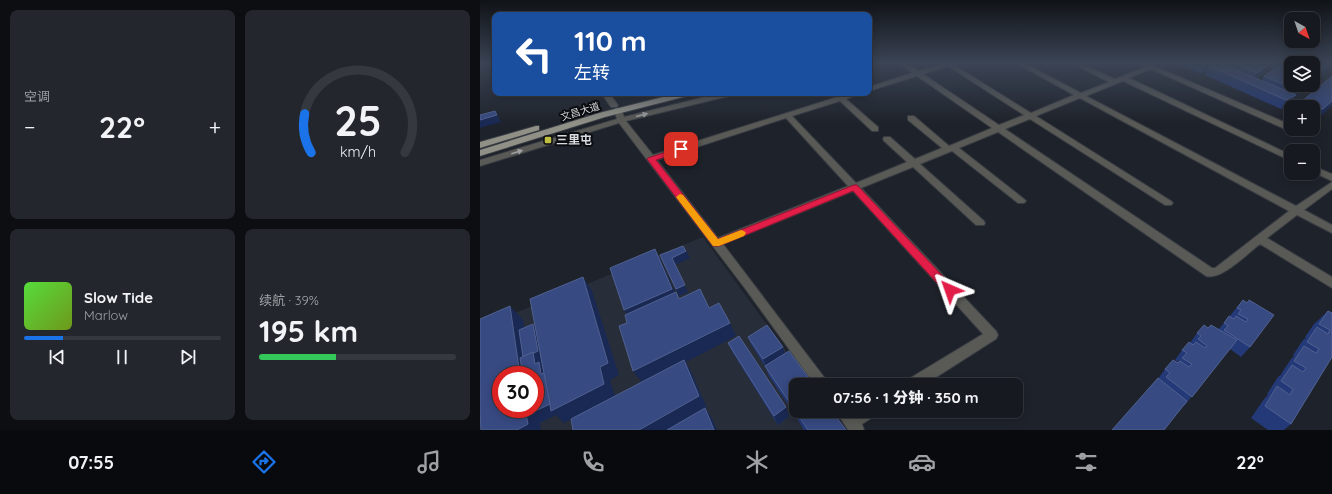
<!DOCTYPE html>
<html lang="zh">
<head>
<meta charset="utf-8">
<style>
	:root { --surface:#161a20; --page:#23272d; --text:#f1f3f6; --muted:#9ea1a5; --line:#35383e; --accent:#1a73e8 }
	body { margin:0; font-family:Quicksand,"Noto Sans SC",sans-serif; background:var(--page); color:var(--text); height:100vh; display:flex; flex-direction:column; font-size:15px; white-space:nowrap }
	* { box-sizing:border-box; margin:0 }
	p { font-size:13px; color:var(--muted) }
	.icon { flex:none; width:22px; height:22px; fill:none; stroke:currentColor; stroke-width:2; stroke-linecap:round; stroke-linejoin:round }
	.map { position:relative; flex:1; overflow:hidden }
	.drawer { display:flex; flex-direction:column; gap:10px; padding:10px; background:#0c0e12; width:480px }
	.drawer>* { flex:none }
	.top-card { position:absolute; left:12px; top:12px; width:380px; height:84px; border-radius:8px; box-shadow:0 2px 10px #0003,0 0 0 1px var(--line); background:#1a4fa0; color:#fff; overflow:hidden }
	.needle { width:26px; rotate:140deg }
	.tools { position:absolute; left:804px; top:12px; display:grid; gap:8px }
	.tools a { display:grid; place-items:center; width:36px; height:36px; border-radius:8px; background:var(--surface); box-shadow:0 2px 10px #0003,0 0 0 1px var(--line); font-size:20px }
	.speed { position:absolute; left:12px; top:366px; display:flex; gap:8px; font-size:20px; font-weight:700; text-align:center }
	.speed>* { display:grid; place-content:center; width:52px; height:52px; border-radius:50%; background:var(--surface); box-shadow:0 2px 10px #0003,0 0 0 1px var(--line); line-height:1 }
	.speed .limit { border:6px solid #d22; background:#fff; color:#111 }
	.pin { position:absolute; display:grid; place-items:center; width:34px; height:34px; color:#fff; margin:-17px; border-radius:8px; box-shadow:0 2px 6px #0006 }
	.me { position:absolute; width:44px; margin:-22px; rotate:317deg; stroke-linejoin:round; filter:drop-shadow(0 0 3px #0008) }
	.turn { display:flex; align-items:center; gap:14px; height:84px; padding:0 16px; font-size:18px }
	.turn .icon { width:52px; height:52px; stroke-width:2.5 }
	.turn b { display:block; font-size:28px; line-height:34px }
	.big { font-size:30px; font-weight:800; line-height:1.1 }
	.drawer .card { flex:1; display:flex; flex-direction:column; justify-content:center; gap:6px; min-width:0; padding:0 14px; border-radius:8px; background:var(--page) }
	.drawer .dial { align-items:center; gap:0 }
	.dial svg { height:104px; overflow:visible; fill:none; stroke:var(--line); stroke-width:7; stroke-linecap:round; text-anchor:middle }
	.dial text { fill:var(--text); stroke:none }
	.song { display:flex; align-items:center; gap:12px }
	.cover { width:48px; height:48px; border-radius:6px; background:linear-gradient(135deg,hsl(110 70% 55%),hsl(80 70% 35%)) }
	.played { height:4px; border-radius:2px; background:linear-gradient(90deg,var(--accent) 20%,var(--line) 20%) }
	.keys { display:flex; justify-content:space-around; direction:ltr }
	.heat { display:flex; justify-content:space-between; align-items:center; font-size:22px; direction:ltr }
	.charge { height:6px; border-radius:3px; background:linear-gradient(90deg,#34c759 39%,var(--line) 0) }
	.drawer .tiles { flex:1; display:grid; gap:10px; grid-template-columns:repeat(2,1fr) }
	.trip { position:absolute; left:309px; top:378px; width:234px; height:40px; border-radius:8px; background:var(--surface); box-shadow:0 2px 10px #0003,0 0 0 1px var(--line); font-weight:800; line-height:40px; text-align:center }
	.tab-bar { display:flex; height:64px; justify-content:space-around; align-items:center; background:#090a0d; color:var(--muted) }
	.tab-bar .icon { width:28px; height:28px }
	.tab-bar .current { color:var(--accent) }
	.tab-bar b { font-size:18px; color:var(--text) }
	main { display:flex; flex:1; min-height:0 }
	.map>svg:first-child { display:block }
</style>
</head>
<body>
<main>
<section class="drawer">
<div class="tiles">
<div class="card"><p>空调</p>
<div class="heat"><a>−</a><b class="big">22°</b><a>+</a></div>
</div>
<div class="card dial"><svg viewBox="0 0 100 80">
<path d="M14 69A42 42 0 1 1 86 69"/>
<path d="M14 69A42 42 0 0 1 9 39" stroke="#1a73e8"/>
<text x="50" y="56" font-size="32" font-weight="700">25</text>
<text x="50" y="72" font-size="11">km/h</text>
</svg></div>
<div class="card">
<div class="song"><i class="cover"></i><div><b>Slow Tide</b><p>Marlow</p></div></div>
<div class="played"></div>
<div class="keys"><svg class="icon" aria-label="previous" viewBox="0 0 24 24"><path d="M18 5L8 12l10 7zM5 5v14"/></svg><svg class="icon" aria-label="pause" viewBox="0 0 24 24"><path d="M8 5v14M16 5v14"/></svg><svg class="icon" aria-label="next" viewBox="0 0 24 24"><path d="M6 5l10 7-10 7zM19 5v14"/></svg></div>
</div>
<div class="card"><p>续航 · 39%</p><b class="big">195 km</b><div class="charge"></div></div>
</div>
</section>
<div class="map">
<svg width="852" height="430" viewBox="0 0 852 430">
	<rect width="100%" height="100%" fill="#1e222a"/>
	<!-- built -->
	<path fill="#272d39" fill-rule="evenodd" d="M223 237 331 385H316V411L364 430H0V327ZM21 375H55V409H21Z"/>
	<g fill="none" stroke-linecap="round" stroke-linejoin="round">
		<defs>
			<g id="minor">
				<path d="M419 63H426L439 71 464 63H475L474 65 551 113 594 95 536 63H544L601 93 629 82 601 68 597 63H603L605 66 635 79 665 67 659 63H667L811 125V129H805L671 69 649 78 811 155V161L643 81 606 96 816 206 852 182V189L824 210 852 225V233L817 215 787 238 852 277V288L780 244C768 253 741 281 726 276L518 132 479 148 544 199 546 201 544 203H538L472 151 440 164 504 221 505 223 504 225H496L433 167 381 188 516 331 518 335 516 339 444 385H425L427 380 503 334 373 191 243 244 350 385H335L264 287 139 123 0 166V160L137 119 134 110 135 108H141L144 117 241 93H254L253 95 146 121 173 155 370 93H381L366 99 398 127V131H392L360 101 312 116 376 183 427 162 404 141 403 139 404 137H410L435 159 462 148 428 120V116H434L469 146 512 128 437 76 389 91V87L432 73ZM468 66 544 115 519 125 443 74ZM600 98 809 211 735 268H732L525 129 550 119 685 205H691L693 203 691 201 556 116ZM306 118 368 186 238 238 177 160Z"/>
				<polygon points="121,93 129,93 138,105 137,107 131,107"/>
				<polygon points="833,166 852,174 852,181 833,172"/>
				<polygon points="356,411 372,411 373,413 377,411 397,411 395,416 382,424 384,430 368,430"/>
			</g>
			<g id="major">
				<polygon points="199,93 212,93 211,95 125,117 0,156 0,150 119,113"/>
				<polygon points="56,126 59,126 59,130 0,148 0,142"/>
			</g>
		</defs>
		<!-- minor casing -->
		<use href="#minor" stroke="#383c43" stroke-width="2"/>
		<!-- major casing -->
		<use href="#major" stroke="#383c43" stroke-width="2"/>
		<!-- minor -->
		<use href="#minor" fill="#595955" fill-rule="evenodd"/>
		<!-- major -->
		<use href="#major" fill="#909087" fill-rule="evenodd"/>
	</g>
	<!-- wall -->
	<g fill="#243977" fill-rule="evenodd">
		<path d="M696 63H748L744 65 747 66 749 63H852L850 68 835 83 833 82V63H811V85H828L816 95 810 104 801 109 725 75 726 72 721 74ZM789 68 794 69 784 76 782 81 777 78 787 71Z"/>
		<polygon points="821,102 852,105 834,122 833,122 833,107 818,107"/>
		<polygon points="763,300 767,303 770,347 761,357 750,349 704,406 678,379 685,369 699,362 695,360 702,350 710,343 717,333 728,328 738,330"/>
		<polygon points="848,311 852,313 852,357 811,424 804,430 788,430 771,418 784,399 788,395 787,394 798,377 802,374 801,374 811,359 814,356 813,355 823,340 826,338 825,337 834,324"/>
		<polygon points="268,337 303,347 316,385 366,430 324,430 315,415 314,412 313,412 289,376 285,366 271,344"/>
		<polygon points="248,343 309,416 298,425 253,353"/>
	</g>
	<!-- shaded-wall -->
	<g fill="#192953">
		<polygon points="732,63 735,63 733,68 729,66 726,72 721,74 726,65"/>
		<polygon points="742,63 748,63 740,68"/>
		<polygon points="791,63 792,63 787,71 772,82 777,73"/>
		<polygon points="852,63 852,65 850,68 835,83 842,71"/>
		<polygon points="823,85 828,85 816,95 810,104 801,109 806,100 813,97 817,90"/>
		<polygon points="852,101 852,105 834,122 843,109"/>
		<polygon points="15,111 19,118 21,122 0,128 0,120"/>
		<polygon points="175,249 182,263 199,302 153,323 144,310"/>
		<polygon points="206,251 210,258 195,265 208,292 199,296 196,289 192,258"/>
		<polygon points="103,277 112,291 139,375 130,380 135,396 84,423 76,415 60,423 61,430 37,430 45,409 55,409 52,375 40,375 30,306 43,320 49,355 53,324 60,331 120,367"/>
		<polygon points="250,323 256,336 206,362 212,373 227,408 226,409 233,420 237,430 159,430 163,384 153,371"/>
		<polygon points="303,347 305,353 286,366 283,359"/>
		<polygon points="316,399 310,403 314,412 313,412 310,403"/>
		<polygon points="306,407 309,416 298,425 294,416"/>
	</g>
	<!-- building -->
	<g fill="#374a82" stroke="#506191">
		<polygon points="721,63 732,63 726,65"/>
		<polygon points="738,63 739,63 816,95 806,100 729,66"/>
		<polygon points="753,63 791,63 777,73"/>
		<polygon points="817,63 852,63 842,71 833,68 833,63"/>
		<polygon points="801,65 811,68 811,85 823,85 817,90 784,76"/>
		<polygon points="852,76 852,101 843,109 821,102"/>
		<polygon points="15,111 17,115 0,120 0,115"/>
		<polygon points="203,246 206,251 192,258 205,285 196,289 180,255"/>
		<polygon points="175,249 192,289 144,310 130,268"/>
		<polygon points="103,277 128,363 120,367 124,384 71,411 50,299"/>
		<polygon points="220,289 229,308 239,303 250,323 153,371 139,326 147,323 145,315 196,292 199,299"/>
		<polygon points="763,300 767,303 769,300 794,315 770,347 744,330 748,326 744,323 749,316 754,319 756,316 766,322 768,319 758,314 761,310 757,308"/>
		<polygon points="30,306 40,375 21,375 21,409 45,409 48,424 37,430 1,430 0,412 0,319"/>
		<polygon points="848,311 852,313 852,357 811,424 785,406 797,386 810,395 813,389 801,381 812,365 823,372 826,368 814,361 824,346 836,353 839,349 827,342 837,327 848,334 850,330 839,324"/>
		<polygon points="53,324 58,351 54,353 53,352 43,357 39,330"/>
		<polygon points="287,325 303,347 283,359 268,337"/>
		<polygon points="724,325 728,328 731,325 757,340 712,397 686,377 690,373 685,369 693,360 698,363 700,361 709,367 712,364 702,358 707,353 702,350 709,342 713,345 716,342 725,348 727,346 718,339 721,336 717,333"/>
		<polygon points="259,336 306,407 294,416 248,343"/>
		<polygon points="309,351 334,385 316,385 316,399 310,403 285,366"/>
		<polygon points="53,352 55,364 59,362 61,374 64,373 70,404 49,414 48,409 55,409 55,375 43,375 40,358"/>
		<polygon points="204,360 219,396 159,430 93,430 91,419"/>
		<polygon points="678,378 707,401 684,430 632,430"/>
		<polygon points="316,399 316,411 352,411 366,430 328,430 310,403"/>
		<polygon points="225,408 234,430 187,430"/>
	</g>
	<!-- one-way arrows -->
	<defs><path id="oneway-solid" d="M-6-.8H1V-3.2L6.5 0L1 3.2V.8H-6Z"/></defs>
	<g fill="#9ea0a1">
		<use href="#oneway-solid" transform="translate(162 115) rotate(-15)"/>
		<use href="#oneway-solid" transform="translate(37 152) rotate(-17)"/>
	</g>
	<!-- sky -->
	<linearGradient id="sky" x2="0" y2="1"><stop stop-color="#101317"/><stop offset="0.51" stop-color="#3b4455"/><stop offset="1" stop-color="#3b4455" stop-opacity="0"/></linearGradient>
	<rect width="852" height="123" fill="url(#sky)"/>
	<!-- route -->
	<polygon fill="#e11d48" stroke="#92132f" points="201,147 205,149 204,151 176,160 238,239 374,185 377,185 473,287 475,290 473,293 470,294 466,293 373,191 239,246 233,246 167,159 168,158"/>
	<!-- slow -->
	<polygon fill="#f59e0b" points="200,194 203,195 238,239 261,230 264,231 266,233 264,236 239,246 233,246 196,197"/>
	<!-- markers -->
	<rect fill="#c0be41" stroke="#0a0c0f" stroke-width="1.5" x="64" y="136" width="8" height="8" rx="2"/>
	<g text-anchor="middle" stroke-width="4" stroke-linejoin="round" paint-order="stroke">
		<!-- far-street labels -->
		<g font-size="10" fill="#d7dadf" stroke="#0a0c0f">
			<text transform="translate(100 111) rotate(-17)" y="4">文昌大道</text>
		</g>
		<!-- poi labels -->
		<g font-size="12" font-weight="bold" fill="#d7dadf" stroke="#0a0c0f" text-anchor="start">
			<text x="76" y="144">三里屯</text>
		</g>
	</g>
</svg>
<div class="tools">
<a><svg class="needle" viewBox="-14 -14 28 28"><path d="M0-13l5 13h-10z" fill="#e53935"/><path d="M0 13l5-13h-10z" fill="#9ea1a5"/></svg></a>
<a><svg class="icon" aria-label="layers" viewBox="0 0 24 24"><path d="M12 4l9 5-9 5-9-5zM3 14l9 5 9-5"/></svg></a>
<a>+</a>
<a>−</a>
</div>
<div class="speed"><div class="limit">30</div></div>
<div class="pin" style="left:201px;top:149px;background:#d93025"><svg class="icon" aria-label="arrive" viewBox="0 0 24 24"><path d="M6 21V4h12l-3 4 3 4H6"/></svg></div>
<svg class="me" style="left:470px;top:290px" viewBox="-20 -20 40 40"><path d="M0-17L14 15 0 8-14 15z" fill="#e11d48" stroke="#fff" stroke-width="4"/></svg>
<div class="trip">07:56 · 1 分钟 · 350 m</div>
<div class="top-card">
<div class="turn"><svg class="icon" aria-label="left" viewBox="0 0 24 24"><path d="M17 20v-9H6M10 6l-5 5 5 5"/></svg><div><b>110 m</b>左转</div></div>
</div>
</div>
</main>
<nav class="tab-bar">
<b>07:55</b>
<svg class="icon current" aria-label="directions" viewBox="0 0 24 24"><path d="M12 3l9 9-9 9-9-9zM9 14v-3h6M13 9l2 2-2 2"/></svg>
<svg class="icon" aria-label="music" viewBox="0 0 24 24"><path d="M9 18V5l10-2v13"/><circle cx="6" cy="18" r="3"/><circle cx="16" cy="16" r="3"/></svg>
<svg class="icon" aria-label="phone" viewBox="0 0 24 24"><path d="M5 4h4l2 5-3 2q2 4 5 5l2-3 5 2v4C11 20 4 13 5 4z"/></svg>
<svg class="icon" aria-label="climate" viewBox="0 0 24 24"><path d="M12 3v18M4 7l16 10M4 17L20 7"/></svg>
<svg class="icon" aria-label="car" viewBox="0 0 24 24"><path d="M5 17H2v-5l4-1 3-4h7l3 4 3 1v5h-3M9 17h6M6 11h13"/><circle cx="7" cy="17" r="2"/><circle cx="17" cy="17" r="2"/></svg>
<svg class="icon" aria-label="filters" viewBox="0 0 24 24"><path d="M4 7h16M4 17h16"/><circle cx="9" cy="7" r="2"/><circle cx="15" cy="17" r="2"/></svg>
<b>22°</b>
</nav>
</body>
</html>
